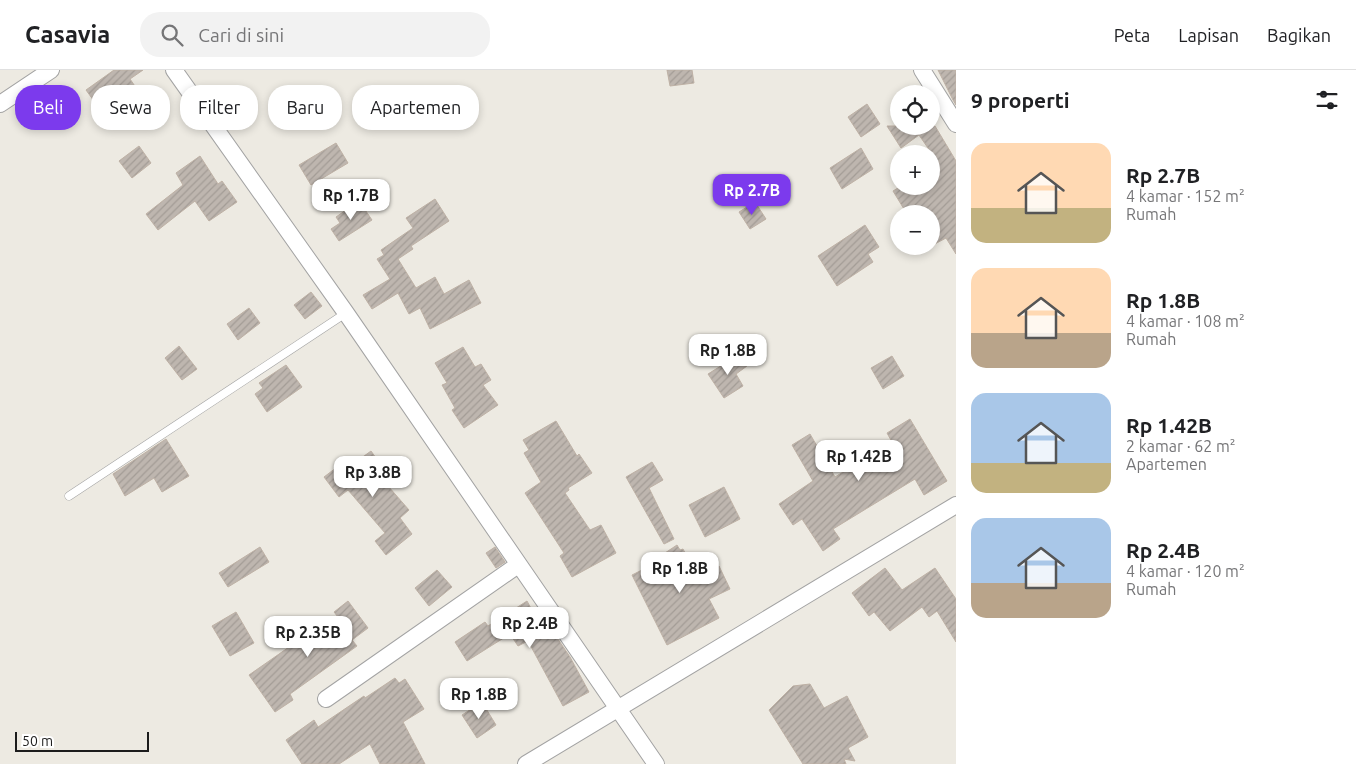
<!DOCTYPE html>
<html lang="id">
<head>
<meta charset="utf-8">
<style>
  :root { --surface:#fff; --page:#f2f2f2; --text:#202124; --muted:#757577; --line:#e0e0e0; --accent:#7c3aed }
  body { margin:0; font-family:Ubuntu,sans-serif; background:var(--page); color:var(--text); height:100vh; display:flex; flex-direction:column; font-size:19px; white-space:nowrap }
  * { box-sizing:border-box; margin:0 }
  p { font-size:16px; color:var(--muted) }
  .icon { flex:none; width:28px; height:28px; fill:none; stroke:currentColor; stroke-width:2; stroke-linecap:round; stroke-linejoin:round }
  .map { position:relative; flex:1; overflow:hidden }
  .drawer { display:flex; flex-direction:column; background:var(--surface); width:400px }
  .drawer>* { flex:none }
  .hud { position:absolute; left:15px; top:15px; width:475px; height:45px; display:flex; gap:10px }
  .controls { position:absolute; left:890px; top:15px; display:grid; gap:10px }
  .controls a { display:grid; place-items:center; width:50px; height:50px; border-radius:50%; background:var(--surface); box-shadow:0 2px 8px #0003; font-size:25px }
  .scale { position:absolute; left:15px; bottom:12px; width:134px; box-sizing:border-box; padding-left:5px; border:2px solid #1c1c1c; border-top:0; font-size:14px; line-height:18px; white-space:nowrap; color:#1c1c1c; -webkit-text-stroke:4px #fff; paint-order:stroke }
  .price { position:absolute; translate:-50% -42px; padding:0 11px; border-radius:10px; background:#fff; color:#222; font-size:16px; line-height:32px; filter:drop-shadow(0 1px 2px #0008) }
  .price::after { content:''; position:absolute; left:50%; top:30px; width:15px; height:11px; margin-left:-8px; background:inherit; clip-path:polygon(0 0,100% 0,50% 100%) }
  .price.active { background:var(--accent); color:#fff }
  ul { padding:0; list-style:none }
  li { display:flex; align-items:center; gap:15px; height:125px; padding:0 15px }
  li span { display:grid; place-items:center; flex:none; width:140px; height:100px; border-radius:15px; color:#555 }
  li>.icon { margin-inline-start:auto }
  span .icon { width:60px; height:60px; fill:#fffc; stroke-width:1 }
  li b { font-size:21px }
  h2 { display:flex; justify-content:space-between; align-items:center; height:60px; padding:0 15px; font-size:21px }
  .tag { padding:0 18px; border-radius:20px; background:var(--surface); box-shadow:0 2px 8px #0003; font-size:18px; line-height:45px }
  .tag.active { background:var(--accent); color:#fff }
  header { display:flex; align-items:center; gap:30px; box-sizing:border-box; height:70px; padding:0 25px; background:var(--surface); border-bottom:1px solid var(--line) }
  header strong { font-size:24px }
  nav { display:flex; gap:28px; margin-inline-start:auto; font-size:18px }
  .search { width:350px; height:45px; background:var(--page); display:flex; align-items:center; gap:12px; box-sizing:border-box; padding:0 18px; border-radius:20px; color:var(--muted); font-size:19px }
  main { display:flex; flex:1; min-height:0 }
  .map>svg:first-child { display:block }
  .building { fill:url(#building-hatch); stroke:#beb1a5 }
  .lines { fill:none; stroke-linecap:round; stroke-linejoin:round }
  .service-casing { stroke:#a3a3a3; stroke-width:9 }
  .minor-casing { stroke:#a3a3a3; stroke-width:18 }
  .service { stroke:#fff; stroke-width:8 }
  .minor { stroke:#fff; stroke-width:16 }
</style>
</head>
<body>
<header>
<strong>Casavia</strong>
<div class="search"><svg class="icon" aria-label="search" viewBox="0 0 24 24"><circle cx="10" cy="10" r="6"/><path d="M15 15l6 6"/></svg>Cari di sini</div>
<nav><a>Peta</a><a>Lapisan</a><a>Bagikan</a></nav>
</header>
<main>
<div class="map">
<svg width="956" height="694" viewBox="0 0 956 694">
  <defs>
    <pattern id="building-hatch" width="6" height="6" patternUnits="userSpaceOnUse" patternTransform="scale(1.25)"><rect width="6" height="6" fill="#beb6af"/><path d="M-1 1l2-2M0 6l6-6M5 7l2-2" fill="none" stroke="#a39c96"/></pattern>
  </defs>
  <rect width="100%" height="100%" fill="#edeae2"/>
  <path class="building" d="M114,0h29l-13,9 11,16 -34,24 -21,-29z
    M667,0h25l2,13 -24,3z
    M938,0h18v35l-3,-5z
    M867,34l13,20 -19,13 -13,-20z
    M887,56h48l21,35v93l-10,-16 -15,8v-32h-24l-14,-23 8,-5h30v-18l8,-4 -20,-29 -18,13z
    M336,73l12,20 -37,22 -12,-20z
    M139,76l12,17 -19,15 -13,-17z
    M861,78l12,21 -31,20 -12,-21z
    M200,86l18,28 4,-3 15,21 -28,19 -14,-20 -37,29 -12,-16 37,-29 -7,-12z
    M435,129l14,22 -38,25 2,3 -15,10 18,29 19,-11 9,17 25,-14 12,23 -51,26 -10,-21 -11,6 -11,-21 -26,16 -9,-14 27,-16 -13,-20 7,-4 -3,-5 32,-22 -7,-10z
    M359,131l13,19 -33,21 -8,-12 9,-6 -4,-6z
    M755,132l11,17 -16,10 -11,-17z
    M865,155l14,22 -11,7 5,8 -36,24 -19,-30z
    M311,222l11,14 -17,13 -11,-14z
    M249,238l11,15 -22,17 -11,-16z
    M179,276l18,23 -15,11 -17,-22z
    M463,277l12,20 6,-3 10,16 -8,5 15,20 -34,23 -12,-18 3,-2 -13,-23 5,-2 -12,-20z
    M740,284l7,12 -11,8 7,12 -19,12 -16,-24z
    M892,286l12,20 -21,13 -12,-21z
    M286,295l16,22 -35,25 -12,-18 8,-6 -4,-5z
    M910,349l37,62 -23,14 -9,-16 -82,50 7,10 -17,12 -21,-32 -9,6 -14,-21 34,-23 -21,-36 18,-11 25,43 57,-35 -5,-9z
    M556,351l21,35 2,-2 13,19 -24,15 1,2 -4,3 25,37 11,-5 15,28 -44,24 -12,-21 4,-3 -39,-60 16,-11 -17,-29 5,-3 -6,-10z
    M166,369l23,37 -27,16 -8,-14 -29,18 -12,-22z
    M371,381l10,14 -7,5 35,40 -9,8 12,16 -26,21 -11,-14 10,-8 -37,-43 -9,7 -15,-20 25,-19 4,6z
    M652,392l11,18 -14,8 25,51 -10,5 -38,-67z
    M724,417l16,32 -35,18 -16,-32z
    M677,475l3,5 3,-1 15,28 21,-11 11,23 -21,10 10,19 -52,27 -35,-70 26,-13 -2,-3z
    M260,477l9,15 -41,25 -9,-14z
    M495,477l10,15 -9,6 -10,-15z
    M885,498l17,22 33,-22 21,31v43l-19,-31 -8,6 -7,-10 -32,24 -16,-19 -5,4 -17,-23z
    M437,500l15,17 -23,19 -14,-18z
    M348,531l20,27 -16,12 5,6 -67,48 3,6 -18,12 -26,-37 53,-37 4,5 32,-26 -4,-5z
    M527,531l12,22 6,-3 25,37 19,35 -26,14 -35,-65 -10,5 -8,-12 -43,27 -12,-19 30,-20 3,4z
    M236,542l18,31 -24,13 -18,-30z
    M395,608l4,5 6,-4 19,30 -21,13 22,42h-45l-10,-20 -31,20h-37l-16,-24 28,-20 4,7 46,-31 1,2z
    M810,614l14,24 23,-12 21,41 -20,11 7,13 -11,-2 2,5h-43l-34,-54 24,-24z
    M482,632l14,23 -19,13 -15,-23z"/>
  <g class="lines">
    <defs>
      <path id="service" d="M69,426l277,-183"/>
      <path id="minor" d="M174,0l172,243 310,451
        M922,0l34,54
        M0,34l51,-34
        M326,629l192,-134
        M526,694l430,-259"/>
    </defs>
    <use href="#service" class="service-casing"/>
    <use href="#minor" class="minor-casing"/>
    <use href="#service" class="service"/>
    <use href="#minor" class="minor"/>
  </g>
</svg>
<div class="controls">
<a><svg class="icon" aria-label="locate" viewBox="0 0 24 24"><circle cx="12" cy="12" r="6"/><path d="M12 2v4M12 18v4M2 12h4M18 12h4"/></svg></a>
<a>+</a>
<a>−</a>
</div>
<div class="scale">50 m</div>
<b class="price active" style="left:752px;top:146px">Rp 2.7B</b>
<b class="price" style="left:351px;top:151px">Rp 1.7B</b>
<b class="price" style="left:728px;top:306px">Rp 1.8B</b>
<b class="price" style="left:859px;top:412px">Rp 1.42B</b>
<b class="price" style="left:373px;top:428px">Rp 3.8B</b>
<b class="price" style="left:680px;top:524px">Rp 1.8B</b>
<b class="price" style="left:530px;top:579px">Rp 2.4B</b>
<b class="price" style="left:308px;top:588px">Rp 2.35B</b>
<b class="price" style="left:479px;top:650px">Rp 1.8B</b>
<div class="hud">
<a class="tag active">Beli</a>
<a class="tag">Sewa</a>
<a class="tag">Filter</a>
<a class="tag">Baru</a>
<a class="tag">Apartemen</a>
</div>
</div>
<section class="drawer">
<h2>9 properti<svg class="icon" aria-label="filters" viewBox="0 0 24 24"><path d="M4 7h16M4 17h16"/><circle cx="9" cy="7" r="2"/><circle cx="15" cy="17" r="2"/></svg></h2>
<ul>
<li><span style="background:linear-gradient(#ffd9b3 65%,#c2b280 0)"><svg class="icon" aria-label="home" viewBox="0 0 24 24"><path d="M3 11l9-7 9 7M6 9v11h12V9"/></svg></span><div><b>Rp 2.7B</b><p>4 kamar · 152 m²</p><p>Rumah</p></div></li>
<li><span style="background:linear-gradient(#ffd9b3 65%,#b9a48a 0)"><svg class="icon" aria-label="home" viewBox="0 0 24 24"><path d="M3 11l9-7 9 7M6 9v11h12V9"/></svg></span><div><b>Rp 1.8B</b><p>4 kamar · 108 m²</p><p>Rumah</p></div></li>
<li><span style="background:linear-gradient(#a9c7e8 70%,#c2b280 0)"><svg class="icon" aria-label="home" viewBox="0 0 24 24"><path d="M3 11l9-7 9 7M6 9v11h12V9"/></svg></span><div><b>Rp 1.42B</b><p>2 kamar · 62 m²</p><p>Apartemen</p></div></li>
<li><span style="background:linear-gradient(#a9c7e8 65%,#b9a48a 0)"><svg class="icon" aria-label="home" viewBox="0 0 24 24"><path d="M3 11l9-7 9 7M6 9v11h12V9"/></svg></span><div><b>Rp 2.4B</b><p>4 kamar · 120 m²</p><p>Rumah</p></div></li>
</ul>
</section>
</main>
</body>
</html>
